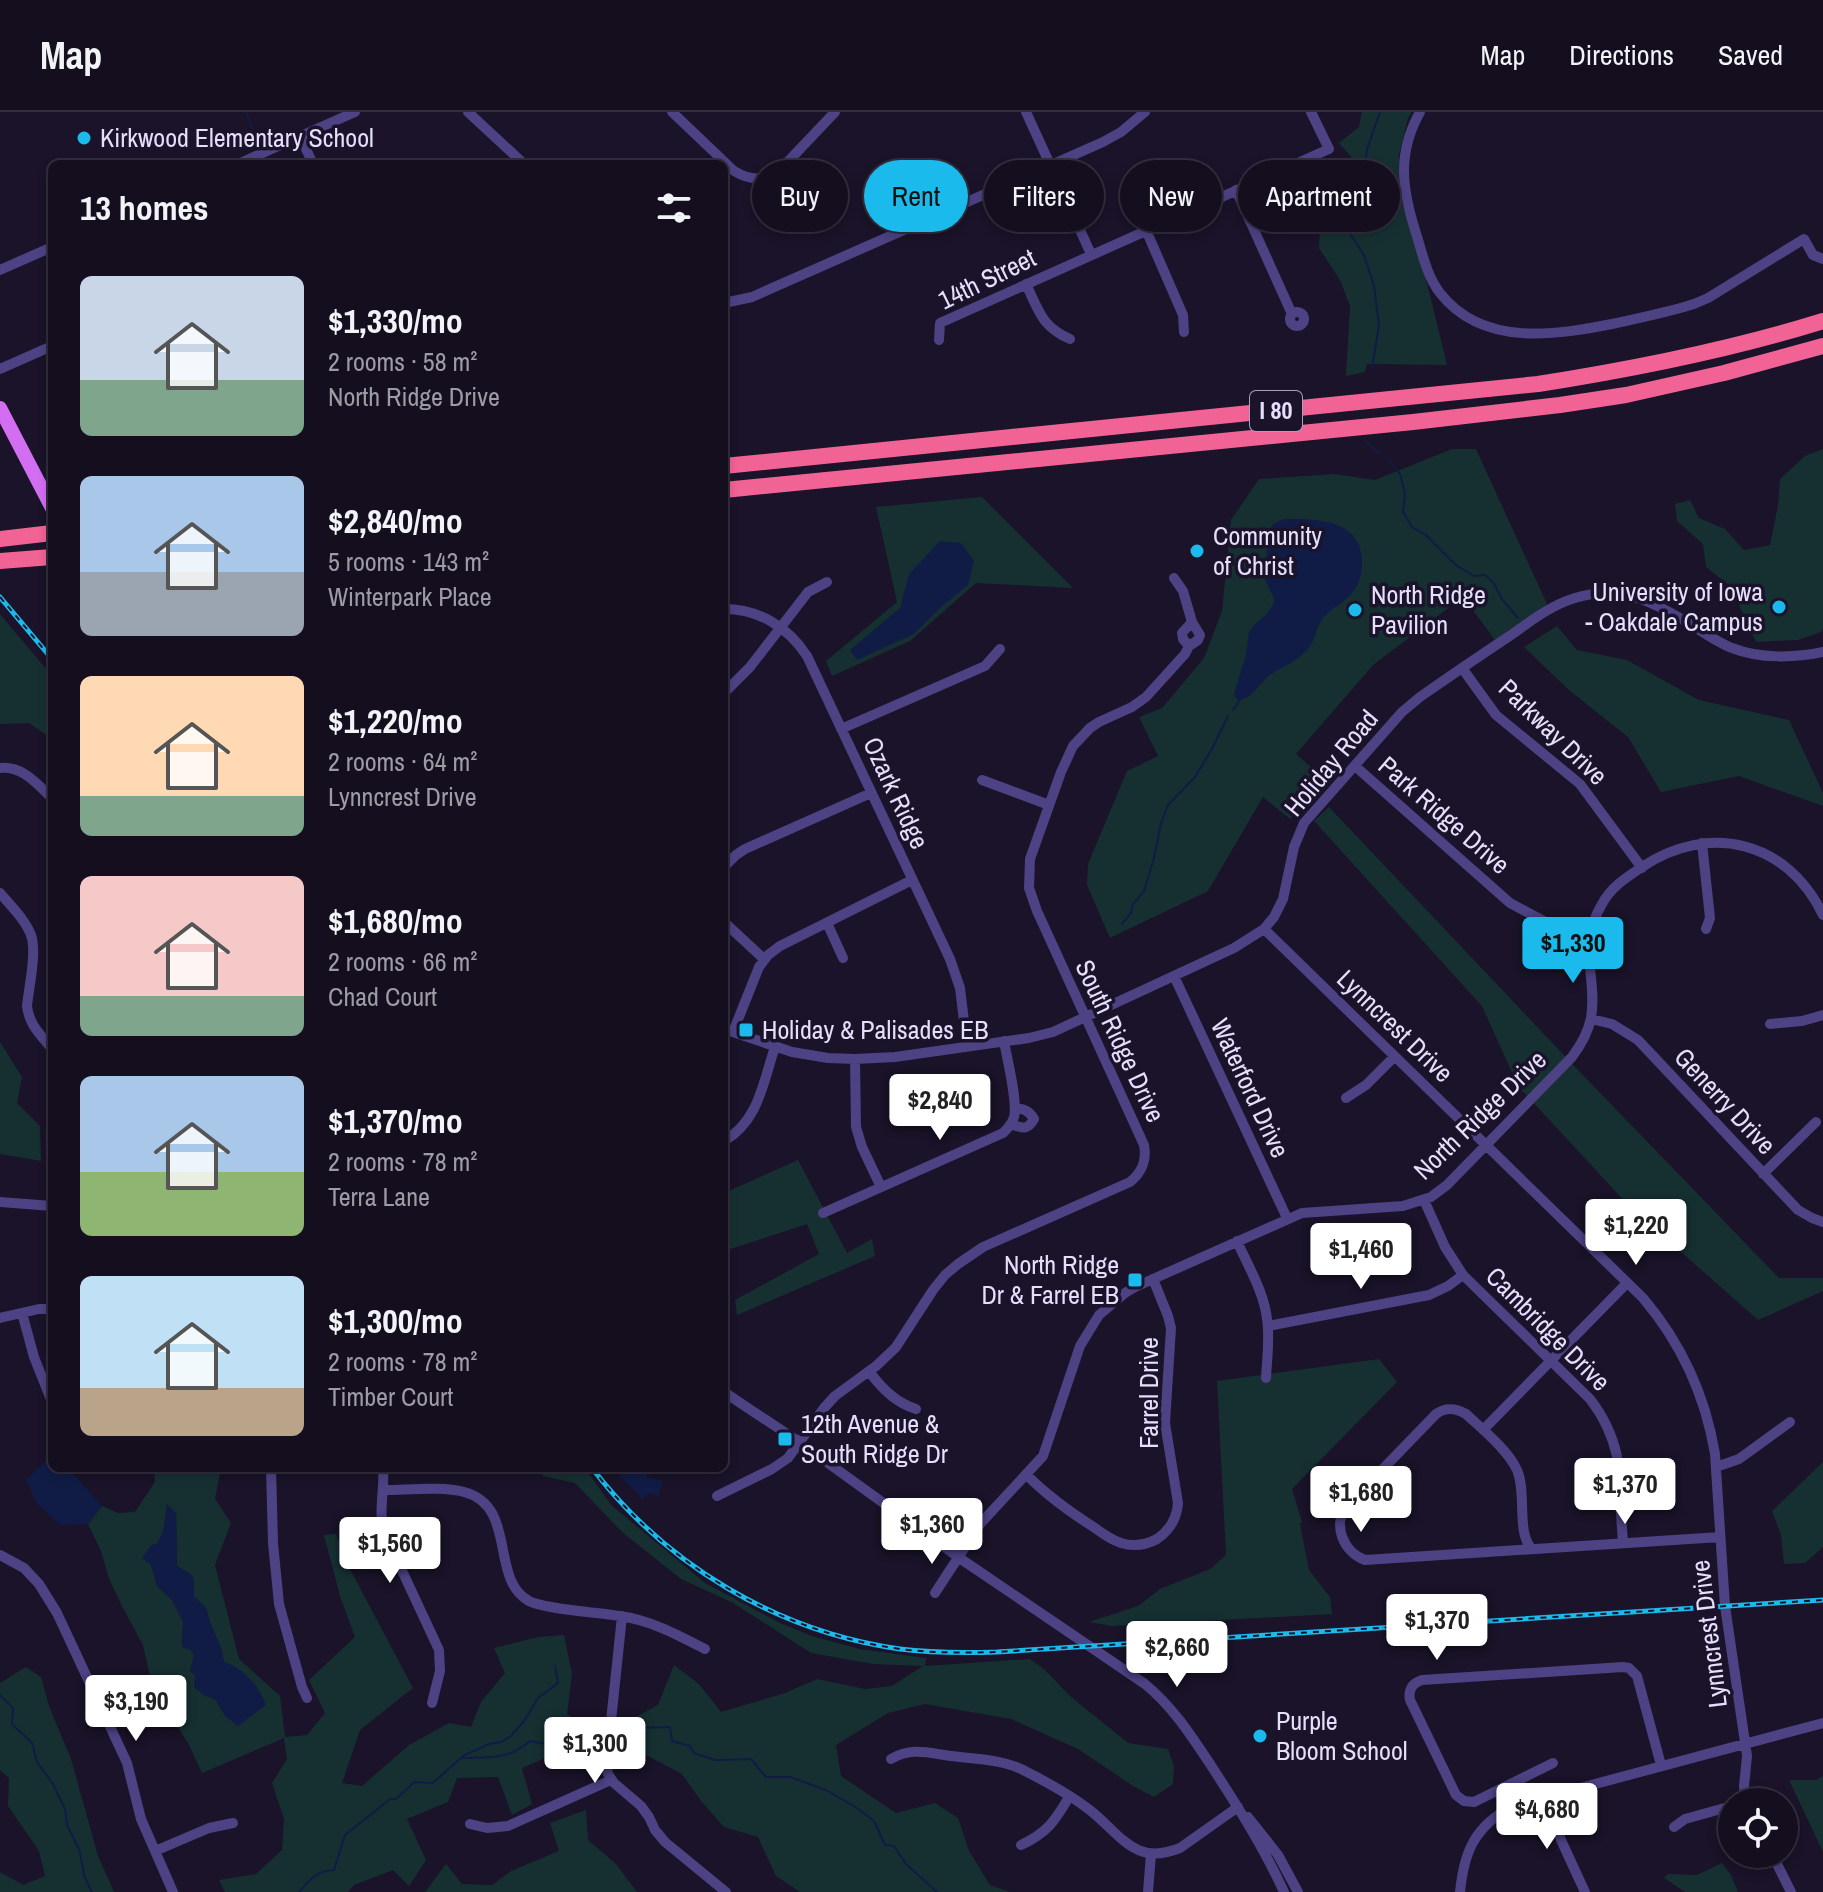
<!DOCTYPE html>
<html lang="en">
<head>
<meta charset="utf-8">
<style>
  :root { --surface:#140e1f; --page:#211c2c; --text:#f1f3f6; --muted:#9d9ca4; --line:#332e3d; --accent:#1abbec }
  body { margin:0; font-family:"Archivo Narrow",sans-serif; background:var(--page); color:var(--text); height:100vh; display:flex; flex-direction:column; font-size:30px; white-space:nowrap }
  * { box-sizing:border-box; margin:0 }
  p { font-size:26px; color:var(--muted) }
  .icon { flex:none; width:44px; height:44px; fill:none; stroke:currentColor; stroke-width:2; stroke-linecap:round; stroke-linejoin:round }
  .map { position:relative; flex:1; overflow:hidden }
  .panel { position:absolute; left:48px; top:48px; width:680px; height:1312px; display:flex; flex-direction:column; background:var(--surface); border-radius:12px; box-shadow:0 4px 12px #0003,0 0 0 2px var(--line) }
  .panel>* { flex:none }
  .hud { position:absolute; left:752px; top:48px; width:760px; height:72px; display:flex; gap:16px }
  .controls { position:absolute; left:1718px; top:1676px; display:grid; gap:16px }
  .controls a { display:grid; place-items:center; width:80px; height:80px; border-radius:50%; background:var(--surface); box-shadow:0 4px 12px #0003,0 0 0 2px var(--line); font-size:40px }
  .price { position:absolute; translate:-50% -68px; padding:0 18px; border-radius:8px; background:#fff; color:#222; font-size:26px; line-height:52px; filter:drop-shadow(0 2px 4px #0008) }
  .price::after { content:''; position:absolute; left:50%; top:48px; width:24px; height:18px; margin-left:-12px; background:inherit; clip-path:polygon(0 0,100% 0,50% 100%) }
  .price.on { background:var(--accent); color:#111 }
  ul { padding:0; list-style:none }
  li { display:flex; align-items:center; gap:24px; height:200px; padding:0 32px }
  li span { display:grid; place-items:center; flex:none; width:224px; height:160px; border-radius:12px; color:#555 }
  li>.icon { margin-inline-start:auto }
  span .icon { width:96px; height:96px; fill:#fffc; stroke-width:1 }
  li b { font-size:34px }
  h2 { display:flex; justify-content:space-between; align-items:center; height:96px; padding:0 32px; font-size:34px }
  .pill { padding:0 28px; border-radius:36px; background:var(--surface); box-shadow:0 4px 12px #0003,0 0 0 2px var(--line); font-size:28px; line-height:72px }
  .pill.on { background:var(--accent); color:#111 }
  header { display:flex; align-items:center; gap:48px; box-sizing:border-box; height:112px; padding:0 40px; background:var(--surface); border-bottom:2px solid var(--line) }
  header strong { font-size:38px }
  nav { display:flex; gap:44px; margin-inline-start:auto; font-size:28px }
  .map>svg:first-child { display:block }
  .green { fill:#163032; fill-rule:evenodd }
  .water { fill:#101c45 }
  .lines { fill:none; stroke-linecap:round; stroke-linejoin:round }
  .stream { stroke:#101c45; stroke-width:2 }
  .minor { stroke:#4d4284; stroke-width:10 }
  .major { stroke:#d36ef3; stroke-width:14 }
  .highway { stroke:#f26395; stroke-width:16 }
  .rail-casing { stroke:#1abbec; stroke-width:5 }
  .rail { stroke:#1a1329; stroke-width:2; stroke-dasharray:6; stroke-linecap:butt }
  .poi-dot { fill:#1abbec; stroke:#1a1329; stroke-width:3 }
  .labels { text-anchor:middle; stroke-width:7; stroke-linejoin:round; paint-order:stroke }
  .shield { fill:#1a1329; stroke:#a8a1bd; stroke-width:2 }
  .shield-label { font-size:24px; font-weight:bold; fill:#e5defc }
  .poi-label { font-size:26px; fill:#e5defc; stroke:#1a1329; text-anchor:start }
  .street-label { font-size:26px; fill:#e5defc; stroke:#1a1329 }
</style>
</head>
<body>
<header>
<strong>Map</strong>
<nav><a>Map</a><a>Directions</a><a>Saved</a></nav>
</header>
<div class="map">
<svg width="1823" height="1780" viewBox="0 0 1823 1780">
  <rect width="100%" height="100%" fill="#1a1329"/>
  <path class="green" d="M1362,0h50l-4,6 -9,37 1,41 28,91 19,78 -80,-1 -2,8 -19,4 4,-70 -10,-26 -21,-32 2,-39 15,-9 15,-43 -12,-14 20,-16z
    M1452,337h24l71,155 -52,36 -32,-43 -90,68 -77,89 29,25 -35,40 -27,-22 -55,94 -98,47 -23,-53 1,-21 39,-93 31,-15 -19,-39 23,-9 42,-50 18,-47 9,-91 28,-41 75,-5 41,6z
    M1823,337v180l-2,3 -23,8 -42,2 -26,-56 -24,-19 -3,-23 -26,-23 -2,-17 15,-4 9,18 26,11 19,21 26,-5 8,-40 2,-26 25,-23z
    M982,385l91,91 -97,-5 -66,58 -78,35 -6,-15 71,-59 -21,-95z
    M0,502l52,62v63l-23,-16 -29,1z
    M1557,514l20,24 50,10 72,40 90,20 34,73v13l-84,-30 -78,16 -33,-55 -58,-46 -46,-44z
    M1329,695l249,263 201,208h44v13l-65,29 -129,-114 -111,-120 -36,-80 -168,-185z
    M0,930l22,35 -5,26 23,23 1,35 -41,-7z
    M798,1048l49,93 25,-14 3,17 -138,59 -2,-15 84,-46 -12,-30 -83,27v-58z
    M1379,1247l18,23 -105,107 10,33 -2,2 9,46 21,27 2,17 -220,12 -23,-4 49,-16 22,-17 50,-20 16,-14 -9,-174z
    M1823,1350v85l-18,16 -21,1 -3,-29 -9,-24z
    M154,1356h72l-6,5 -5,26 16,24 -16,42 24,94 41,37 5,41 22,-2 18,-22 -16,-33 46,-43 -15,-41 -16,-61 12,-1 15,37 62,117 -53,42 -18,53 20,3 47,-41 40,-22 22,4 10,-25 24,-29 -11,-25 44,-11 26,-2 8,39 -5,40 16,10 -1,18 -60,26 10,36 -20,11 -14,-38 -41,1 -9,24 -41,17 19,41 -17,26 -16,-16 -39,15 -6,7h-123l-6,-12 37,-6 26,-24 2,-31 -12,-36 15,-24 -3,-21 -82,35 -14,-30 -35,-53 -10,-45 -20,-37 -14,-29 -8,-28 -13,-27 14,-18 16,7 17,-1 20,-30zM167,1393l9,8 1,53 16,10 1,20 12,12 5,17 10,23 3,14 2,55 -11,-18 -11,-4 -9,-20 -5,-4 4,-15 -3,-6 -9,-3 1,-25 -11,-22 -15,-14 -6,-21v-19l6,-2 6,-12z
    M537,1356h48l26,37 94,78 75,40 32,13 48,13 66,9 -1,8 105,-7 14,10 26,27 58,47 40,6 6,17 -1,18 -19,13 -21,-11 -55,-37 -67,-30 -86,-15 -37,9 -52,32 5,31 55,37 39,-10 23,15 11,33 21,34 20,7h-210l-24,-16 -18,-39 -34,-10 -23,-26 -19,-27 -51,-27 5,-30 22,-12 16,-40 25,19 22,28 64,-19 32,-14 48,10 27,-3 31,-20 -50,-2 -62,-11 -78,-50 -52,-24 -59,-47 -47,-49 -32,-7z
    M26,1555l15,10 8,29 22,53 27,97 16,36h-114v-20l23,13 22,-9 -6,-25 -31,-45 1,-28 -9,-8v-87z
    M1823,1664v76l-34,-72h27z
    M586,1698l2,30 28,24 21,28h-212l21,-28 16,20 30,1 19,-14 48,-20 -9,-28z
    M1722,1751l9,12 7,17h-53l-21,-14 4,-4 29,1z"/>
  <path class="water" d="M1284,407c31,0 76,-1 78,41 0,10 -1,21 -7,29 -8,13 -23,18 -32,29 -7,8 -7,20 -13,28 -9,14 -27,20 -40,29 -11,8 -19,26 -33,25l-3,-6 12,-39 3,-23 5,-7 13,-11 7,-11v-5l-9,-18 3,-47 5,-9z
    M940,429l21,2 13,18 -6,24 -27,22 -27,27 -57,26 -7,-10 50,-42 9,-34z
    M52,1343v13h16l34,38 -14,18 -28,1 -23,-21 -11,-24z
    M613,1356h32l2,9 16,4 -5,15 -8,-3 -8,6z
    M167,1392l9,9 1,53 16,10 1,20 12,12 5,17 10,23 3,14c20,6 35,24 42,43l-28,21 -12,-9 -11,-18 -11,-4 -10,-8 1,-12 -5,-4 4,-15 -3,-6 -9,-3 1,-25 -11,-22 -15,-14 -6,-21 -9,-7 9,-13 6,-1 6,-12z"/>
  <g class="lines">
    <path class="stream" d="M246,0l13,34
      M1365,53l2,-16 13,-37
      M1361,76l-13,23 3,24 13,20 10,31 5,39 -7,43
      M1365,329l16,13
      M1390,349l10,13 5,19 -2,19 9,15 14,8 30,30 18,11 11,-1 8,7 9,17 16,19
      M1233,598l7,-10
      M1122,812l9,-11 2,-9 11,-13 10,-33 7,-35 7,-18 27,-28 18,-30 15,-31
      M0,1583l13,13 -1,16 20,19 5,19 16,22 12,25 2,16 12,24 6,29 7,14
      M637,1616l33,-1 2,14 18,5 4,7 21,7 36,-1 15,18h24l36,13 31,18 17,13 11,24 9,1 12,18 31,28
      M461,1646c27,-1 48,2 69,-17l20,4 17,-14 18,5
      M299,1780c10,-12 19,-22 35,-22l11,-35 45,-36h6l18,-17 19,1 30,-27 26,-12 12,-2 10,-6 13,-15 14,-23 20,-15 -3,-17"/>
    <path class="minor" d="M468,0l56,52
      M672,0l62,59c17,10 30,10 46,-1l55,-58
      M1026,0l65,142
      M1420,0c-23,41 -18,76 -5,118 7,21 11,45 25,63 43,55 117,42 177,30 26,-6 52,-11 77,-19l14,-6 96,-59 9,16 10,4
      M300,24l13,28
      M238,52l117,-52
      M1236,78l56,124
      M1146,118l37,85 1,17
      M0,158l52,-23
      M1026,172c13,27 15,42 44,55
      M724,191l28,-6 351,-155 18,-10 24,-20
      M1290 207a7 7 0 1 1 14 0a7 7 0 1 1-14 0Z
      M939,228l1,-17 389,-174 -18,-37
      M0,257l52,-23
      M1174,466l9,13 9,31
      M724,497c35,0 64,18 83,47l143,303 10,29 7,58
      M1192,510l8,13 -2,5 -9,6 -6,-7 -1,-6z
      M1462,556l34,47 84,69 62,84
      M724,581l26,-26 58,-75 19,-10
      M841,617l144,-63 15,-17
      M1355,654l155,137 39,21 41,12
      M0,656c23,-2 36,15 52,30
      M982,668l67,25
      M1702,731l8,75 -4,11
      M724,755l12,-12 9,-6 126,-56
      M0,781c10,12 25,26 31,42 6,17 -2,51 -4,71 2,19 14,29 25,43
      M724,810l40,37
      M827,811l16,35
      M1264,817l379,369c39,46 62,96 72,156l10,152 22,150 -3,30 1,16
      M1174,864l113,242
      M1591,907l21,5 26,16 160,170 14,8 11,4
      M1770,912l32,-3 21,-6
      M724,917l68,23 36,6 27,1 40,-2 134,-19 24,-6 181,-84 30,-19 10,-12 9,-18 11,-52 10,-24 98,-111 18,-15c30,-21 61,-42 91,-62 20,-14 40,-30 64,-37 47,-14 81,5 120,29 12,8 24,16 37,21 28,11 63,10 91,4
      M733,920l26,-65 9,-12 12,-9 132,-66
      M855,947l1,68 6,20 19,40
      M1346,986l20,-13 28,-28
      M1011,1012c12,4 16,7 23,-5 -5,-9 -11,-10 -19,-11
      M724,1029c35,-20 39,-59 51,-94
      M1763,1062l53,-52
      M1424,1088l21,47 18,28 127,124c14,18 22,35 27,57l6,87
      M0,1090l52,4
      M823,1101l180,-80c5,-5 9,-9 11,-16 4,-16 -7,-58 -10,-76
      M1237,1129c11,25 27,51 30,78 3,20 0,39 -1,59
      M22,1201l12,44 18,45
      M0,1206l39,-9h13
      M1268,1214l161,-31 19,-9 15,-11
      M869,1259c12,17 27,32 47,38
      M724,1280l75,50 159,115 187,127c29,24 47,53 67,83 26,40 52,81 72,125
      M1483,1318l144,-147
      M1716,1355l23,-8 51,-37
      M271,1356l2,75 6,61 23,83 5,11
      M383,1356c2,22 -5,42 1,64l55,118 1,21 -8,32
      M1027,1363c20,21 43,37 68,53 8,6 17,12 26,15 13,4 25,2 36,-4 13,-9 20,-21 21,-36l-13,-80 6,-95 -3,-12 -15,-37
      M384,1378c23,0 58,-4 80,2 54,14 25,87 65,109 18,9 69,11 91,15 30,4 58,19 85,33
      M717,1384l55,-27 16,-11 36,-50 11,-12 41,-30 20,-19 37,-57 12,-15 13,-11 25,-17 147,-65c12,-10 17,-21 14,-37l-107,-234 -8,-23 1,-29 31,-87 12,-26 17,-18 9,-6 33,-15 14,-10 39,-43 4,-8
      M1532,1437c-16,-15 -5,-57 -15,-79 -9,-20 -35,-41 -51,-56 -11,-6 -20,-7 -30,0l-89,92c-15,18 -4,46 18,54l355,-23
      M0,1443l24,13 15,16 18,29 70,150 14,56 32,73
      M935,1481l45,-69 63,-68 37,-110 19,-31 26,-22 10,-6 167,-74 101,-7 28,-9 16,-12 125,-128c9,-12 16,-24 19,-39 7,-42 -15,-70 11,-114 9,-17 25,-27 40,-37 67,-45 146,-26 181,48
      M622,1504l-11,105 -7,27 4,26 6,9 27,23 8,11 6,13 10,12 61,50
      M891,1647c21,-12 37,-6 60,-3 23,3 50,3 72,14 22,11 49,26 68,41 31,25 44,55 89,37l58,-41
      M1553,1651l-79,39 -10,-1 -8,-6 -46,-95c-2,-10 2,-17 12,-20l201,-13 6,1 8,8 24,89
      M1547,1684l14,44 24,52
      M1248,1705l30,38 20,37
      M470,1712l17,4 21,-2 103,-46
      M1674,1715l11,-8 47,-13
      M1021,1733c26,-12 34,-24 48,-48
      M155,1739l54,-23 24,-5
      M1772,1742l19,38
      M1148,1780l3,-38
      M1460,1780c4,-41 15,-66 53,-86l310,-83"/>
    <path class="major" d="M0,296l52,100"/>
    <path class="highway" d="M724,354l814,-82c96,-15 192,-34 285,-63
      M724,378l689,-68 147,-17 66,-10 98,-22 99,-27
      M0,427l52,-6
      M0,449l52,-4"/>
    <defs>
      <path id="rail" d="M0,485l52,62
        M592,1356c74,97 186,164 308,181 32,4 65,4 97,3l826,-52"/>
    </defs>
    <use href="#rail" class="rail-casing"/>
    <use href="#rail" class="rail"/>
  </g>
  <g class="poi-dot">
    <circle cx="84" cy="26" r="8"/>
    <circle cx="1197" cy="439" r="8"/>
    <circle cx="1779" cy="495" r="8"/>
    <circle cx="1355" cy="498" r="8"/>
    <rect x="738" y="910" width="16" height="16" rx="4"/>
    <rect x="1127" y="1160" width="16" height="16" rx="4"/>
    <rect x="777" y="1319" width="16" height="16" rx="4"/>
    <circle cx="1260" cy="1624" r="8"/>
  </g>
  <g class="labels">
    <rect class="shield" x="1250" y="279" width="52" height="40" rx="6"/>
    <g class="shield-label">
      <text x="1276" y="307">I 80</text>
    </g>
    <g class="poi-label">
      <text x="100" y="35">Kirkwood Elementary School</text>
      <text x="1213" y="433">Community<tspan x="1213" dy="30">of Christ</tspan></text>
      <text x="1763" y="489" text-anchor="end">University of Iowa<tspan x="1763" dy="30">- Oakdale Campus</tspan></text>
      <text x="1371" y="492">North Ridge<tspan x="1371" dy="30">Pavilion</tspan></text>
      <text x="762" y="927">Holiday &amp; Palisades EB</text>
      <text x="1119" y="1162" text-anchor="end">North Ridge<tspan x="1119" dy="30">Dr &amp; Farrel EB</tspan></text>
      <text x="801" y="1321">12th Avenue &amp;<tspan x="801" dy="30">South Ridge Dr</tspan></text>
      <text x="1276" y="1618">Purple<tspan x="1276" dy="30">Bloom School</tspan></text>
    </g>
    <g class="street-label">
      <text transform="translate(987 167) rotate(-26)" y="9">14th Street</text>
      <text transform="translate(1553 620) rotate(44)" y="9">Parkway Drive</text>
      <text transform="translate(1331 651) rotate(-50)" y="9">Holiday Road</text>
      <text transform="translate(896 681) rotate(65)" y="9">Ozark Ridge</text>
      <text transform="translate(1444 703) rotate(41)" y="9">Park Ridge Drive</text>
      <text transform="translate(1395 914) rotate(44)" y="9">Lynncrest Drive</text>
      <text transform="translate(1120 929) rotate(65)" y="9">South Ridge Drive</text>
      <text transform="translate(1250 976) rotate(65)" y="9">Waterford Drive</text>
      <text transform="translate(1725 989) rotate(47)" y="9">Generry Drive</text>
      <text transform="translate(1480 1003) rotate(-44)" y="9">North Ridge Drive</text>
      <text transform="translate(1548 1217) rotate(45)" y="9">Cambridge Drive</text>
      <text transform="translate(1149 1281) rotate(-90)" y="9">Farrel Drive</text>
      <text transform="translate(1709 1522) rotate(-97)" y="9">Lynncrest Drive</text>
    </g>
  </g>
</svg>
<div class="controls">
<a><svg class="icon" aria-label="locate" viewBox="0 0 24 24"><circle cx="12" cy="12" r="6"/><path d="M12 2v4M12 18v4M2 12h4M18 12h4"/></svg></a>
</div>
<b class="price on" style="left:1573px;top:873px">$1,330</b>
<b class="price" style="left:940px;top:1030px">$2,840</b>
<b class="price" style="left:1636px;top:1155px">$1,220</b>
<b class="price" style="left:1361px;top:1179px">$1,460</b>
<b class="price" style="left:1625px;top:1414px">$1,370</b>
<b class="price" style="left:1361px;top:1422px">$1,680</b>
<b class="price" style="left:932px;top:1454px">$1,360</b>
<b class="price" style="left:390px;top:1473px">$1,560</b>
<b class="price" style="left:1437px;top:1550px">$1,370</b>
<b class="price" style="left:1177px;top:1577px">$2,660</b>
<b class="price" style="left:136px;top:1631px">$3,190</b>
<b class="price" style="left:595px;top:1673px">$1,300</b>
<b class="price" style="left:1547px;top:1739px">$4,680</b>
<div class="hud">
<a class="pill">Buy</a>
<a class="pill on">Rent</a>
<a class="pill">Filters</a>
<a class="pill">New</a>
<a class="pill">Apartment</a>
</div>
<section class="panel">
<h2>13 homes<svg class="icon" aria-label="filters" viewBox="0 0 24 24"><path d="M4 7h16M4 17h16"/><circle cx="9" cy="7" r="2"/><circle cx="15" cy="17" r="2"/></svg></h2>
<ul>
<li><span style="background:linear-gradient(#c9d6e8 65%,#7fa58c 0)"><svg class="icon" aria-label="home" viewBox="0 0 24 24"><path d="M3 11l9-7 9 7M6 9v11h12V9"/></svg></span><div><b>$1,330/mo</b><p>2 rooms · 58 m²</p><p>North Ridge Drive</p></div></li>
<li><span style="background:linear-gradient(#a9c7e8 60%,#9aa5b1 0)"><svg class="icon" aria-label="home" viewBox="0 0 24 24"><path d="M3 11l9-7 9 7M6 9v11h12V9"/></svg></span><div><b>$2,840/mo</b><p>5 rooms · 143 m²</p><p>Winterpark Place</p></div></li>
<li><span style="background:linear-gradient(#ffd9b3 75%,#7fa58c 0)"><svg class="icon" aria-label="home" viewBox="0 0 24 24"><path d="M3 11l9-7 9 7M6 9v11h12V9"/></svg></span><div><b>$1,220/mo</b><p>2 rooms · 64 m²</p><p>Lynncrest Drive</p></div></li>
<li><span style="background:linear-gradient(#f6c9c9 75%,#7fa58c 0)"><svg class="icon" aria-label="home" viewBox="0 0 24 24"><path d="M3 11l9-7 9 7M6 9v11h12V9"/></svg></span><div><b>$1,680/mo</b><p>2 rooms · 66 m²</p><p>Chad Court</p></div></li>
<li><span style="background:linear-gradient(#a9c7e8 60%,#8fb573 0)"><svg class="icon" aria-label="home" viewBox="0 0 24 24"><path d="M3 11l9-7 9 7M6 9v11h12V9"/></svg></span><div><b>$1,370/mo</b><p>2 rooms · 78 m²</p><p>Terra Lane</p></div></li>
<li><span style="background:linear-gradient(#bfe0f5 70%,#b9a48a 0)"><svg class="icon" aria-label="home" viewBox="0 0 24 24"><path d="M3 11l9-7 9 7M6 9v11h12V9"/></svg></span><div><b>$1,300/mo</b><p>2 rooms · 78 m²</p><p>Timber Court</p></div></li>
</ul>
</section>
</div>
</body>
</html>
